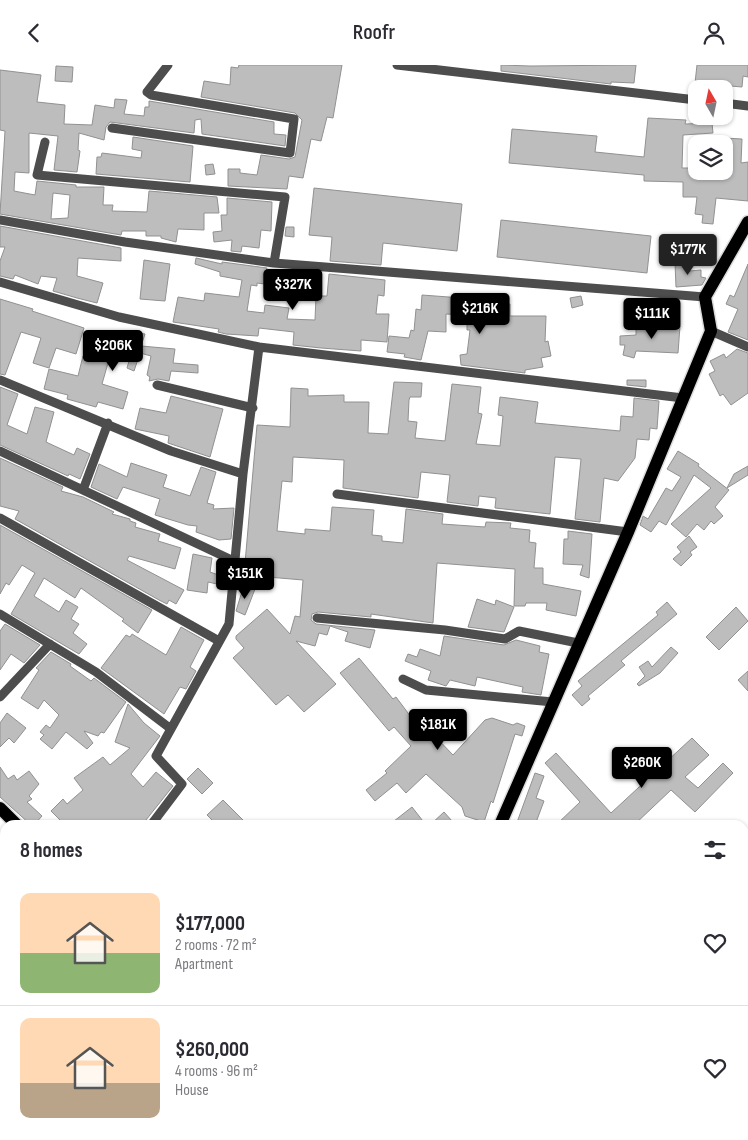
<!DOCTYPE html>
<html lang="en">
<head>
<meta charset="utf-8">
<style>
  :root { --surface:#fff; --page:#f2f2f3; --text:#2b2b33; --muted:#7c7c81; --line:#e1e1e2; --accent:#000 }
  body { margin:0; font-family:"Sofia Sans Condensed",sans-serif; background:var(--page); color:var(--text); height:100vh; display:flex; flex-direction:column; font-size:19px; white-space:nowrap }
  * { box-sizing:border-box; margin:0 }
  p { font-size:16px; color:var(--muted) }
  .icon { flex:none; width:28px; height:28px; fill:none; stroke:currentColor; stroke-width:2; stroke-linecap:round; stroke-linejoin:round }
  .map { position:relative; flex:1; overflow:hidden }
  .side { position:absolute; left:0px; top:755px; width:749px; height:320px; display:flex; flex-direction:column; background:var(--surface); border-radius:15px 15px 0 0; box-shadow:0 1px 4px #0004 }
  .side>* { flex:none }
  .needle { width:32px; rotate:351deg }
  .fabs { position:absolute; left:688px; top:15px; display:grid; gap:10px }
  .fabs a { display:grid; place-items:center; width:45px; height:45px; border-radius:10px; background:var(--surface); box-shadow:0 1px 4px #0004; font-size:25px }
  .price { position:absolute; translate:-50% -42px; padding:0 11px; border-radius:5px; background:var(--accent); color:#fff; font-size:16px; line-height:32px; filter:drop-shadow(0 1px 2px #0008) }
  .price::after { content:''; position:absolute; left:50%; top:30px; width:15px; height:11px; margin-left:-8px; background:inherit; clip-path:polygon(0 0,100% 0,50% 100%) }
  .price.on { background:#222; color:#fff }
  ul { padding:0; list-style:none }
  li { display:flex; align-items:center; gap:15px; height:125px; padding:0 20px }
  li+li { border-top:1px solid var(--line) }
  li span { display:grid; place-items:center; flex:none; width:140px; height:100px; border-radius:10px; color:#555 }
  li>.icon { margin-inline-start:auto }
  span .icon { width:60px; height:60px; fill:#fffc; stroke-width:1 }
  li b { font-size:21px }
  h2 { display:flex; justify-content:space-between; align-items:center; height:60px; padding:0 20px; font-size:21px }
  header { display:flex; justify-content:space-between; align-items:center; height:65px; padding:0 20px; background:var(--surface); font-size:22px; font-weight:600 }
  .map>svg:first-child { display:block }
  .building { fill:#bdbdbd; stroke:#919191; fill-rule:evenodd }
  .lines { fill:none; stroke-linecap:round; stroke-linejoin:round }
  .major-casing { stroke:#dbdbdb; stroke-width:15 }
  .minor { stroke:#4d4d4d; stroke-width:9 }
  .major { stroke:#000; stroke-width:12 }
</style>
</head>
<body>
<header><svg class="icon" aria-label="back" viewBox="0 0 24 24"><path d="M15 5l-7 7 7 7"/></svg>Roofr<svg class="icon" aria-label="person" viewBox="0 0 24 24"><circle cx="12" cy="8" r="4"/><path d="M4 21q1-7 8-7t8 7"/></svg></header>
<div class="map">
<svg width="748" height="1075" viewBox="0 0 748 1075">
  <rect width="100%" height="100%" fill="#fff"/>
  <path class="building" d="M239,0h103l-9,53 -6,-1 -6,24 -10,-2 -8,39 -14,-2 -2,13 -59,-3v-17h12v4l17,2 4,-20 28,4 6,-2 7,-37 -7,-7 -94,-16 3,-16 26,4 1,-18 7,1z
    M501,0l29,1 106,-1 -2,18 -23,-1v2l-110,-13z
    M697,0h51v12l-5,-1 -1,11 -47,-4z
    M56,1l17,1 -1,15 -17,-1z
    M0,5l41,5 -4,27 28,3 -1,19 28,1 3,-20 19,3 1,-9 12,1 -3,14 20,2 1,-9h4v-6l125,21v12l12,1 -1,11 -83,-12 -1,-15 -6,1 -1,13 -84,-11 -4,5 -2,13 -25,-7 -1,17 2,1 -3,21 -23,-2 4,-34 -29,-3v40l-14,-1 -1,19 21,4 2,-14 39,4v2h28l-1,18h10l-1,6 35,1 2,-21 68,6 2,16h-15v17l-26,-1 -2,13 -15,-4v-2h-15v-5h-24l-1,4 -121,-21 5,-83 -5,-1zM53,128l17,2 -2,23 -17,1z
    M648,53l38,2 -1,4 27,-1 1,10 -30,2 -1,33h14v3h28v-33l18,1 -1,24 7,-1v39l-32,-3 -3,26 -11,-1 1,-8 -8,-1 2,-17h-14v-15l-39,-1v-6l-135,-12 3,-34 85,7 -2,16 49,5z
    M133,72l60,9 -3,36 -94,-8 1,-17h4l1,-4 39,5 1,-7 -10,-2z
    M213,99l2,10 -9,1 -1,-10z
    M314,123l148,16 -5,47 -74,-8 -2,22 -51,-4 2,-24 -23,-2z
    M227,133l45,4 -1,29 -10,-1 -2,18 -17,-2 -1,6 -10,-1 1,-11 -18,2 -1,-10 9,-1 -1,-16h6z
    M501,155l150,16 -4,37 -150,-16z
    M0,161l121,22v13l-43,-3 -1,18 26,7 -6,20 -20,-5 -24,-7 4,-13 -16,-2 -3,8 -23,-9 -2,4 -13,-3v-15l5,-14h-5z
    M286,162h8v10l-9,-1z
    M196,193l26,6v-2l45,6 -2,16 -8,-1v3l-6,-1 -4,26 17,2 1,-8 24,3 -2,11 28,1 1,-24h11l2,-22 56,6 -1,16 -6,-1 -2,19h13l-2,28 -26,-2v11l-40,-3 -28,-3 1,-13 -35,-4 -1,8 -32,-2 -8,-2 1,-3 -46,-7 5,-25 26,4 1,-8 34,4 3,-17 -22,-4v-4l-25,-8z
    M144,195l26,4 -5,37 -25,-2z
    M690,197v9l11,-1v7l5,1 -4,7 -26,2 -1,-24z
    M748,199v76l-20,-8 10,-23 -12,-5 4,-9 4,2z
    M305,207h7l-1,28 -27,-2 2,-19 8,1v4l10,1z
    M422,230l40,3v6h48v12h36l-1,26 3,-1 3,15 -10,2 2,9 -18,3v3l-64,-8 -1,-10 7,-1 3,-24h-3v-15l-21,-1v18l-18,-1 -7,29 -17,-3 1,-3 -18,-2 2,-16 20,2 2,-8 3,1 2,-22 5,1z
    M581,231l2,9 -11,3 -2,-10z
    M0,234l33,10 -1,2 52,17 -8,26 -20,-6 -7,20 -16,-5 8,-25 -20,-6 -16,43 -5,-1z
    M636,260l44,1 -2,27 -42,-2 -2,7 -11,-3 2,-10h-5v-9l16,-1z
    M139,268l6,1 -4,12 34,3 -2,14 25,2v8l-27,-2 -2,10 -11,-2 -9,2 1,-4 -3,-2 4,-19 -11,-3 -6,18 -7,-3 4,-14 -21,2 -8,28 26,8 -5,17 -25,-7 -2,5 -29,-8 1,-4 -24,-6 5,-20 29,7 5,-20 16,4 10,-24 11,-2 7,3 1,7 6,1z
    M737,284l11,4v40l-17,12 -8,-11 -3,2 -11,-22 6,-3 -5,-10 14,-7 2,4z
    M627,315h19v7l-19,-2z
    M394,317l28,1 -1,14h-11l-1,3 -1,21 9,1 -2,16 30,3 7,-57 29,3 -3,26 4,1 -6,30 24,2 3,-30 -5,-1 2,-18 38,5 -3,21 85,8 1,-15 12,1 1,-19 25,3 -2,28 -7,-1 -1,12 -12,-1 -2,19 -17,23 -14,-3 -4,44 -25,-3 6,-60 -26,-2 -5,57 -55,-6 1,-10 -17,-2 -1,10 -31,-4 3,-27 -29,-3 -3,26 -75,-10 1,-28 -51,-3 -1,25 -10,-1 -5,50 28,3v-5l25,2 2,-24 42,3 -2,25 10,1v5l21,2 3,-34 37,5 -1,10 43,3 1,-5 25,1 -1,5 20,2 -1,12 7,1 -2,25h9v16l38,7 -5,25 -30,-6 1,-7h-21l-1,3h-11l1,-37 -78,-6 -4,60 -62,-9v3l-53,-5 -6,2 -1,6 5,4 59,6 -5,18 -25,-7 3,-9 -18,-6 -3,9 -8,-2 -4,13 -19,-5 40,43 -32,28 -16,-17 -12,10 -43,-47 11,-10 -8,-9v-3l31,-27 23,25 5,-18 5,1 3,-37 -59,-5 13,-150 33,2 1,-39 17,1v7l36,-1v7h25l-1,31 20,1z
    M0,322l18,7 -11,31 20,9 8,-27 19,5 -8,30 28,13 3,-7 13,6 -10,25 -11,-5 -1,2 -68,-31z
    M171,331l52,13 -13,48 -42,-14 1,-7 -34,-7 5,-21 26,5z
    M678,386l21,13 -1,2 31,24 -14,17 8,9 -9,8 -3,-3 -7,9 -7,-6 -11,13 -15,-13 40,-36 -17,-13 -28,50 -7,-4 -8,11 -11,-7 3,-9 5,3 18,-31 6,3 9,-14 -14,-8z
    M0,393l63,29 -2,4 22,6 31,15 -2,2 18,5v2l6,2 -1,4 25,7 -2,7 23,7 -6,21 -46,-13 -2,4 57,30 -8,14 -7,-4 -2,4 -8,-4 -144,-81 4,-8 -19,-5z
    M131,398l36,12 -4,12 27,9 11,-29 15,5 -9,31 7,2 -1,4 21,-1 -3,31 -12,1 -23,-8 1,-6 -9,-1 -33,-10 5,-16 -37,-12 -6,12 -26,-12 8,-23 28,13z
    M748,401v9l-21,13 7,-14z
    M0,460l152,85 -14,23 -16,-12 2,-2 -43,-31 -6,10 -31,-20 -10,18 25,16 7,-12 12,7 -7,12 8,5 -6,9 14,11 -8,10 -68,-40 24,-41 -13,-8 -13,20 -3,-2 -6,11z
    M568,466l24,3 -3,44 -9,-3 3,-10 -20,-1 1,-25h4z
    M689,471l8,11 -7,5 2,3 -11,11 -8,-7 8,-7 -4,-5z
    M193,489l19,4 -2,14 17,6 -1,8 -18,-4 -1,11 -20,-3z
    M244,520l11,4 -10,26 -9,-4z
    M477,534l18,6 1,-5 18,7 -10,25 -36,-5z
    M667,537l10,12 -56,47 4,4 -37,31 2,3 -8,7 -10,-11 10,-9 -4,-5 80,-66 -2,-3z
    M736,542l12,14 -29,29 -13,-13z
    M5,559l35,21 -16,18 -13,-9 -11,16v-39z
    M181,562l23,13 -14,27 6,4 -10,18 -6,-2 -16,27 -63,-46 25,-33 4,2 2,-3 34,21z
    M444,571l60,9 12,-5 24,6 -1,6 10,2 -8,41 -19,-3 1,-5 -46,-10 -2,9 -25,-6 -4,6 -18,-6 3,-9 -26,-10 3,-7 9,3 3,-8 20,7z
    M671,582l7,6 -18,20 -21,13 -2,-2 8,-8 -6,-9 9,-6 4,6z
    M51,587l20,12 -1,2 21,15 3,-3 32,24 -22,31 -3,-1 -3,4 -14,-5 9,12 -6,6 -21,-17 -14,17 -12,-10 4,-4 -4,-3 6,-7 4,3 9,-13 -15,-15 -6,9 -17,-11 18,-28 -3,-2z
    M359,593l34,41 3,-2 15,20 1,-2 16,18 2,-2 23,24 32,-35 7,-2 21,7 4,-2 8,3 -3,10 -7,-2 -22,69 -2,-2 -7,21 -19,-6 -3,-9 -36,-33 -20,19 -9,-10 -22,18 -9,-11 21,-17 -2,-2 26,-25 -17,-19 -5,4 -49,-58z
    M748,606v20l-10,-11z
    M128,639l16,19 16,13 -29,38 12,13 13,-15 17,14 -31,39h-77l-14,-14 12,-12 4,5 16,-14 -9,-12 29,-21 7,8 20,-17 -15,-6z
    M7,648l19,15 -12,15 -5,-5 -9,9v-24z
    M692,673l17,17 -24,22 13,11 25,-25 10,10 -38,39 -24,-22 -37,35h-20l-5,-5 -5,5h-48l24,-23 -35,-39 11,-10 55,60z
    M0,702l8,12 6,-4 3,5 12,-9 10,13 -10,12 3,3 -5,3 15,14 -8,9h-3l-31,-28z
    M198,703l15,15 -11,11 -15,-15z
    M535,708l9,3 -8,22 8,3 -9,24h-19z
    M223,735l25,25h-31l-10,-10z
    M412,742l14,18h-37z
    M444,747l8,9 -4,4h-18z"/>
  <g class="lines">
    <defs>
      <path id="major" d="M0,743l17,17
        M500,760l128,-293 83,-201 -6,-34 43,-75
        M366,1070l2,5"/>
    </defs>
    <use href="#major" class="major-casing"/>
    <path class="minor" d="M397,0l299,35
      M724,38l24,3
      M112,63l178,25 4,-34 -143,-24 -4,-3 21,-27
      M45,77l-8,33 248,22 -11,66
      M0,155l125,22 149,21 431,34
      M0,217l119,35 140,30
      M711,266l37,16
      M0,315l171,71 72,23
      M157,320l96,23
      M0,386l236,111
      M83,425l25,-67
      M337,429l291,38
      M0,453l219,123
      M0,549l96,58 75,57
      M317,553l128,12 60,9 14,-8 59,12
      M403,614l23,11 127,12
      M0,632l50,-53
      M151,760l31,-41 -26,-28 73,-132 14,-150 16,-127 424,51
      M744,839l4,-4
      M60,1070l5,5
      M158,1070l4,5"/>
    <use href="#major" class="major"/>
  </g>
</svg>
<div class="fabs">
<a><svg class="needle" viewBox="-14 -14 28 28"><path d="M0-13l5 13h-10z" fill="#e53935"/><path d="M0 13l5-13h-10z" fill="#7c7c81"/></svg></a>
<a><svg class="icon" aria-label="layers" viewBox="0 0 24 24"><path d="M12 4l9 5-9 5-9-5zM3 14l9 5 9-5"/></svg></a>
</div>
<b class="price on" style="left:688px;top:211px">$177K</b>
<b class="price" style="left:293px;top:246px">$327K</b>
<b class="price" style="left:480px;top:270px">$216K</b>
<b class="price" style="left:652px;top:275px">$111K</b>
<b class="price" style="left:113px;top:307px">$206K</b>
<b class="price" style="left:245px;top:535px">$151K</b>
<b class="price" style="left:438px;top:686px">$181K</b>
<b class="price" style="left:642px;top:724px">$260K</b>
<section class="side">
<h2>8 homes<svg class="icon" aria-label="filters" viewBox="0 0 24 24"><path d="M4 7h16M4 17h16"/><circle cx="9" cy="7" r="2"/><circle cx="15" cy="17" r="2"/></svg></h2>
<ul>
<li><span style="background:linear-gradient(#ffd9b3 60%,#8fb573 0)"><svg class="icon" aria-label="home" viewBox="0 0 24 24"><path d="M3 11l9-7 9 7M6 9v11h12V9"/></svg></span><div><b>$177,000</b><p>2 rooms · 72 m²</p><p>Apartment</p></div><svg class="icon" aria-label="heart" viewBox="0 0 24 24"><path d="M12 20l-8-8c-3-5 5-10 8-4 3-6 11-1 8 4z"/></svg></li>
<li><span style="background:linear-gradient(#ffd9b3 65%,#b9a48a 0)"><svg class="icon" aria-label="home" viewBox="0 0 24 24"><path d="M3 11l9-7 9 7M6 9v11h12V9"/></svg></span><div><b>$260,000</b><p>4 rooms · 96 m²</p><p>House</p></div><svg class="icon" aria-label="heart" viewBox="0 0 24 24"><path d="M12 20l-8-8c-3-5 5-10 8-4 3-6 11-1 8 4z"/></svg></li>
</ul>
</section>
</div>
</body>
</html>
